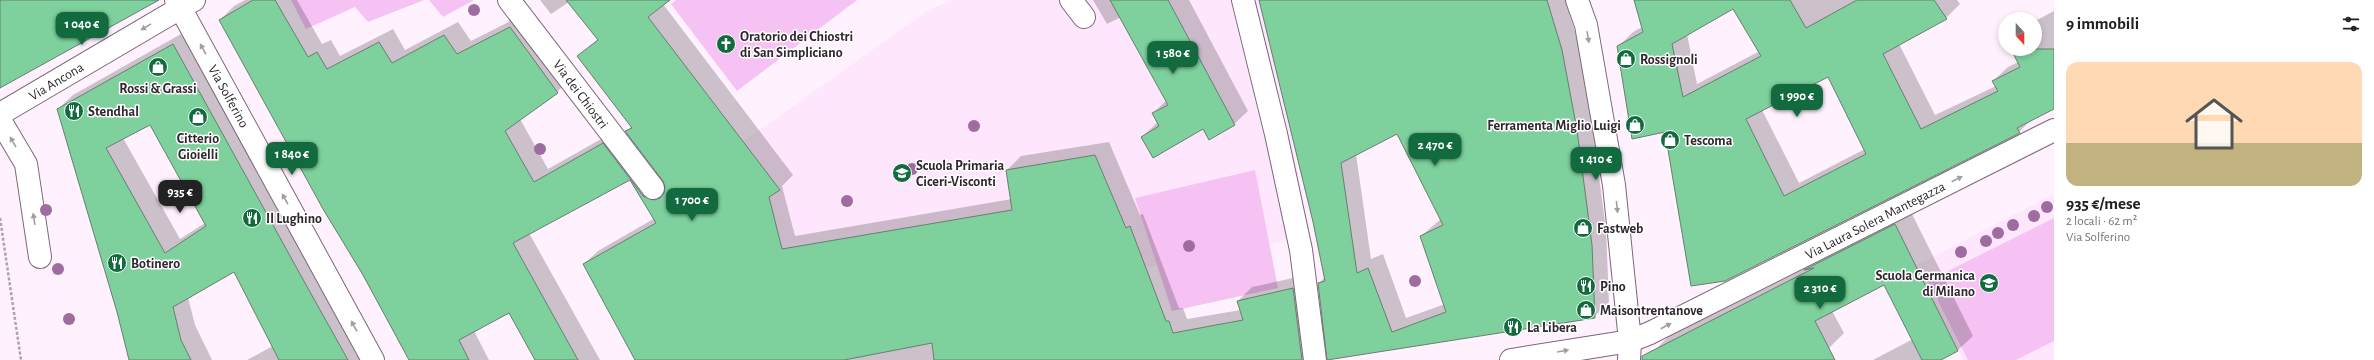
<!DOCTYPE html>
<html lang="it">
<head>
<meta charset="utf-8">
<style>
  :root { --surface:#fff; --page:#f6f6f6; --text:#202124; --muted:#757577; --accent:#116b3f }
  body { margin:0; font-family:"Alegreya Sans",sans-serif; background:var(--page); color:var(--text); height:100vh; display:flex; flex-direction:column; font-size:15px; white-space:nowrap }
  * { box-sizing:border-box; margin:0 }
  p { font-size:13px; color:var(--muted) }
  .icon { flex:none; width:22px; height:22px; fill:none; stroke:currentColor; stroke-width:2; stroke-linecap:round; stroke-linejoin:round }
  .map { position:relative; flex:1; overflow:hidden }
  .panel { display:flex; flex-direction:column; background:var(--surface); width:320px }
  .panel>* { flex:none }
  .needle { width:26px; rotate:159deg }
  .fabs { position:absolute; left:1998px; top:12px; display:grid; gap:8px }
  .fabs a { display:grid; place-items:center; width:44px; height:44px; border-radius:50%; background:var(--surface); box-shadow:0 2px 6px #0003; font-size:20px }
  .price { position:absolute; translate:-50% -34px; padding:0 9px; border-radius:8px; background:var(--accent); color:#fff; font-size:13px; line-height:26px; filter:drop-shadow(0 1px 2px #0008) }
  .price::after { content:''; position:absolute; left:50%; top:24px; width:12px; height:9px; margin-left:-6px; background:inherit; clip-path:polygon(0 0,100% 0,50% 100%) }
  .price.on { background:#222; color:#fff }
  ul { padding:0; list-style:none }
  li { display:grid; align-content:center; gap:8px; height:212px; padding:0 12px }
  li span { display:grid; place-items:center; height:124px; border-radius:12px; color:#555 }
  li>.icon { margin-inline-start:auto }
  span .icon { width:72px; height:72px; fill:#fffc; stroke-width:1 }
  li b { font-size:17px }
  h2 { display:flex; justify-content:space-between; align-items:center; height:48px; padding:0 12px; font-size:17px }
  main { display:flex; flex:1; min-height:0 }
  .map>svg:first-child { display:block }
  .built { fill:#fee6fc }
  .green { fill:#f6c2f3 }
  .shadow { fill:#0003; fill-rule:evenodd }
  .building { fill:#7ed19d; stroke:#677f6f; fill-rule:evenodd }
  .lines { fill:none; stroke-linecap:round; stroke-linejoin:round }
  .minor-casing { stroke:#7b6779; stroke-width:24 }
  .path { stroke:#ada1ac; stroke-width:2.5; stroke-dasharray:3 2; stroke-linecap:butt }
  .minor { stroke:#fff; stroke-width:22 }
  .tree { fill:#9e6c9e }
  .oneway { fill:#a19da1 }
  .labels { text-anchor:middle; stroke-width:3; stroke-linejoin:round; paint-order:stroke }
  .poi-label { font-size:14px; font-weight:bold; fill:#2f262e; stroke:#fff; text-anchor:start }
  .street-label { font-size:14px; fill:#2f262e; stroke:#fff }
</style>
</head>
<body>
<main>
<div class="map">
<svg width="2054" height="360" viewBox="0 0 2054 360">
  <rect width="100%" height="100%" fill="#fff1fe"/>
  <path class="built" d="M953,0h306l32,136 18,97 -11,6 -154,29 -15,-41 -39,17 -109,116 -7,-51 -145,24 -150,-143 65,-49 186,-132z
    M2054,194v166h-91l-48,-94z"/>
  <path class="green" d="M291,0h133l-56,22 -13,-15 -49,22z
    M429,0h45l-31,17z
    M676,0h181l-120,91 -66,-87z
    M1255,170l23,118 -106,23 -37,-113z
    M2054,218v123l-38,19h-48l-40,-79z"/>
  <path class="shadow" d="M245,0h52l25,44 9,-4 9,16 53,-27 12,21 53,-28 13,19 53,-27 47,64 -14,14 -37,27 28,50 69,-39 46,56h2l-1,-6 -38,-49 6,-5 -53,-70 19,-17 -29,-37 -18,12 -11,-14h128l-5,4 130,171 -11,11 13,50 217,-37 -5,-29 14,-14 88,-14 31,73 3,-1 36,94h4l4,11 54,-9 -3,-9 14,-14 55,-12 -1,85h-670l-52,-96 14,-13 57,-33 -25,-39 -101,54 71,127h-64l-27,-48 -35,19 15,29h-79l-190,-340 14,-14z
    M1093,0h96l59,111 -14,13 -92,13 16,-15 -5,-9 14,-13 -46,-83 -14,7z
    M1260,0h305l11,35 15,80 15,115 3,72 -15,15 -266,41 -9,-75 6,-6 -11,-55zM1398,133l43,86 -20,17 24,68 -39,14 -23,-64 -12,5 -15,-105z
    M1635,0h322l3,4 -14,14 -47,26 36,71 61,-29 -3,-5 15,-14 10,-5 -6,-13h23v-28l19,-10v97l-22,11 -13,13 -327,153 -26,-155 -47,-84 14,-14 9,-5zM1733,7l27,44 -63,33 -10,-50zM1828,75l37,74 -66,34 -37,-73z
    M188,30l183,330h-124l26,-14 -39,-75 -46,26 7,28 17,35h-82l-12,-48 -60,-203 15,-14zM151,123l54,100 -25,16 -57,-101z
    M1910,210l63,126 -15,14 -19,10h-66l40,-21 -28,-55 -53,27 12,22 -15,15 -26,12h-147l-1,-10 15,-15z"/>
  <path class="building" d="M0,0h159l-159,88z
    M253,0h22l33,57 9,-5 10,17 52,-27 13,21 52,-28 13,19 53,-27 48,66 -53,38 29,51 69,-39 40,53 11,4 6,-2 4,-5 1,-6 -2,-6 -38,-50 7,-3 -55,-72 21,-16 -32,-40h104l-22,17 132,173 -11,7 13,52 230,-39 -6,-40 89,-15 31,73 4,-2 36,95h3l4,12 70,-13 -6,-19 56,-13 9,72h-368l-2,-17 -88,17h-209l-52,-96 73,-41 -26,-43 -117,63 65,117h-43l-26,-47 -50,27 10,20h-60l-46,-85 -40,-66 -104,-189z
    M1110,0h58l67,125 -26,15 -6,-11 -50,29 -12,-21 18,-11 -7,-13 16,-8z
    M1259,0h288l15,50 15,80 15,115 3,73 -268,42 -9,-77 7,-2 -12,-59zM1397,134l46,91 -23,11 26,76 -54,20 -24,-64 -11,5 -16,-110z
    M1634,0h156l16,28 51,-28h77l13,19 -64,35 38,75 77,-38 -6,-10 28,-14 -9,-18h43v60l-37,19 3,5 -295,148 -34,5 -26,-154 -33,7 -15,-93 26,-14zM1733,9l28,47 -78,41 -11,-53zM1828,77l38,77 -82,42 -38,-77z
    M173,44l127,230 48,86h-69l-45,-88 -61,35 8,33 10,20h-62l-12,-48 -60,-203zM150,125l56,101 -41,27 -59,-105z
    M1895,224l63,127 -17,9h-19l-38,-75 -69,36 20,39h-193v-4l172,-88 -10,2z"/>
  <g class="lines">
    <defs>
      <path id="minor" d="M176,0l197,360
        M509,0l144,188
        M1071,0l13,17
        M1243,0l33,134 25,116 14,110
        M1577,0l9,25 28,160 16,156 -1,19
        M0,114l194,-114
        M0,120l26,44 14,93
        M1511,360l119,-19 20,-8 404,-203"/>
    </defs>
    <use href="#minor" class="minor-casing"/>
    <path class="path" d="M0,218l21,142"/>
    <use href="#minor" class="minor"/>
  </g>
  <g class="tree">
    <circle cx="474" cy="10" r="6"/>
    <circle cx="974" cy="126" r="6"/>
    <circle cx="540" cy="149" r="6"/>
    <circle cx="912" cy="169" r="6"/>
    <circle cx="847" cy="201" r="6"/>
    <circle cx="2047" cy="207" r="6"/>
    <circle cx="46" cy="210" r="6"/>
    <circle cx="2034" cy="216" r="6"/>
    <circle cx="2013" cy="225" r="6"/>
    <circle cx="1998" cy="233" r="6"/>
    <circle cx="1986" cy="241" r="6"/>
    <circle cx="1189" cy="246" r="6"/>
    <circle cx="1961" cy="252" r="6"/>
    <circle cx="58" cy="269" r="6"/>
    <circle cx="1415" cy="281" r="6"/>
    <circle cx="69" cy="319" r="6"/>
  </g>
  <defs><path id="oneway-solid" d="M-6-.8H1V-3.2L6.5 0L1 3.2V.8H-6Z"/></defs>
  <g class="oneway">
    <use href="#oneway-solid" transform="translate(146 27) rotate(149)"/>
    <use href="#oneway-solid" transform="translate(1588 37) rotate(80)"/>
    <use href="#oneway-solid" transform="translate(203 49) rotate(-119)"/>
    <use href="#oneway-solid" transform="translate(13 142) rotate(-120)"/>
    <use href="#oneway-solid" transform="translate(1957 179) rotate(-27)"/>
    <use href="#oneway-solid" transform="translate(285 199) rotate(-119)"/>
    <use href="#oneway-solid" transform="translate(1617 207) rotate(84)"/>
    <use href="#oneway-solid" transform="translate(34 219) rotate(-99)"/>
    <use href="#oneway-solid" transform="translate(354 326) rotate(-119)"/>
    <use href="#oneway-solid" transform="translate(1666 326) rotate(-27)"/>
    <use href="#oneway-solid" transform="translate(1563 351) rotate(-10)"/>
  </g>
  <defs>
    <symbol id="church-disc" viewBox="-11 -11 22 22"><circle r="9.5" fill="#116b3f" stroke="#fff"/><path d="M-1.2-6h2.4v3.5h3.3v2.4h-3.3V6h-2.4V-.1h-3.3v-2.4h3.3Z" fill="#fff"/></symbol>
    <symbol id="shop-disc" viewBox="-11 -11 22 22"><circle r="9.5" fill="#116b3f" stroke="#fff"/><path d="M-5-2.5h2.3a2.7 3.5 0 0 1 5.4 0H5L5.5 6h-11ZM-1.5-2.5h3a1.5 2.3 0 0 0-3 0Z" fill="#fff"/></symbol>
    <symbol id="restaurant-disc" viewBox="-11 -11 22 22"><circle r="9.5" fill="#116b3f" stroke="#fff"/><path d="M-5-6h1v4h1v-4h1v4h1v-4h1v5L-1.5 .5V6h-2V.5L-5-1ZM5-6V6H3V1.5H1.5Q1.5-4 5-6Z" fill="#fff"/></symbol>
    <symbol id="school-disc" viewBox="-11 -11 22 22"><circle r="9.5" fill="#116b3f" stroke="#fff"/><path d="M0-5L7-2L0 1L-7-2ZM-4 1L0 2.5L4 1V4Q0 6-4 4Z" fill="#fff"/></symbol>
  </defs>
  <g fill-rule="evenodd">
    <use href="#church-disc" x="715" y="33" width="22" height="22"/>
    <use href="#shop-disc" x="1615" y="48" width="22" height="22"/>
    <use href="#shop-disc" x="147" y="56" width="22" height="22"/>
    <use href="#restaurant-disc" x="63" y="100" width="22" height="22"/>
    <use href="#shop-disc" x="187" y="106" width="22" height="22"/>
    <use href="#shop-disc" x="1624" y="114" width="22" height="22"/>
    <use href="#shop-disc" x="1659" y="129" width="22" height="22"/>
    <use href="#school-disc" x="891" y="162" width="22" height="22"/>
    <use href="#restaurant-disc" x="241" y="207" width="22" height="22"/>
    <use href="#shop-disc" x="1572" y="217" width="22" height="22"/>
    <use href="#restaurant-disc" x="106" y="252" width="22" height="22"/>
    <use href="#school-disc" x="1978" y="272" width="22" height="22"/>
    <use href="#restaurant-disc" x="1575" y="275" width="22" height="22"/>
    <use href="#shop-disc" x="1575" y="299" width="22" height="22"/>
    <use href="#restaurant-disc" x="1502" y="316" width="22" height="22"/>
  </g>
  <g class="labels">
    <g class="poi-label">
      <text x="740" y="41">Oratorio dei Chiostri<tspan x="740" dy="16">di San Simpliciano</tspan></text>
      <text x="1640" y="64">Rossignoli</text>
      <text x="158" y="93" text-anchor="middle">Rossi &amp; Grassi</text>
      <text x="88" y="116">Stendhal</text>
      <text x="1621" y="130" text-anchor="end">Ferramenta Miglio Luigi</text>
      <text x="198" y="143" text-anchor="middle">Citterio<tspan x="198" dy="16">Gioielli</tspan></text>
      <text x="1684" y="145">Tescoma</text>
      <text x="916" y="170">Scuola Primaria<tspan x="916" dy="16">Ciceri-Visconti</tspan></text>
      <text x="266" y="223">Il Lughino</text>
      <text x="1597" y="233">Fastweb</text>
      <text x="131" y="268">Botinero</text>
      <text x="1975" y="280" text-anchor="end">Scuola Germanica<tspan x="1975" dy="16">di Milano</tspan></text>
      <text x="1600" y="291">Pino</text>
      <text x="1600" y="315">Maisontrentanove</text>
      <text x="1527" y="332">La Libera</text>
    </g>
    <g class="street-label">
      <text transform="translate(56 81) rotate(-31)" y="5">Via Ancona</text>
      <text transform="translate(581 94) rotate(53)" y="5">Via dei Chiostri</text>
      <text transform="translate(229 96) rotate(61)" y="5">Via Solferino</text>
      <text transform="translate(1875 220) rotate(-27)" y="5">Via Laura Solera Mantegazza</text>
    </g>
  </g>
</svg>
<div class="fabs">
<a><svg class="needle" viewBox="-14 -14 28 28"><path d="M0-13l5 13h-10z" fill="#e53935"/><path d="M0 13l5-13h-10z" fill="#757577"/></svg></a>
</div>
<b class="price" style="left:82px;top:46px">1 040 €</b>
<b class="price" style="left:1173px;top:75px">1 580 €</b>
<b class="price" style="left:1797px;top:118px">1 990 €</b>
<b class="price" style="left:1435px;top:167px">2 470 €</b>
<b class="price" style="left:292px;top:176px">1 840 €</b>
<b class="price" style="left:1596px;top:181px">1 410 €</b>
<b class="price on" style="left:180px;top:214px">935 €</b>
<b class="price" style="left:692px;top:222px">1 700 €</b>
<b class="price" style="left:1820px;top:310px">2 310 €</b>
</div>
<section class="panel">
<h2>9 immobili<svg class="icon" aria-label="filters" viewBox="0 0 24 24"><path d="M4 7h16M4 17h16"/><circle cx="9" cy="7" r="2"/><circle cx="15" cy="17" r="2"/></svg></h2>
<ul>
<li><span style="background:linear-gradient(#ffd9b3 65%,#c2b280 0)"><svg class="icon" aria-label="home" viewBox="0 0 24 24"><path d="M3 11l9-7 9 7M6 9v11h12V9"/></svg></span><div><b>935 €/mese</b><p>2 locali · 62 m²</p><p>Via Solferino</p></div></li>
</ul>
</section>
</main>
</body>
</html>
